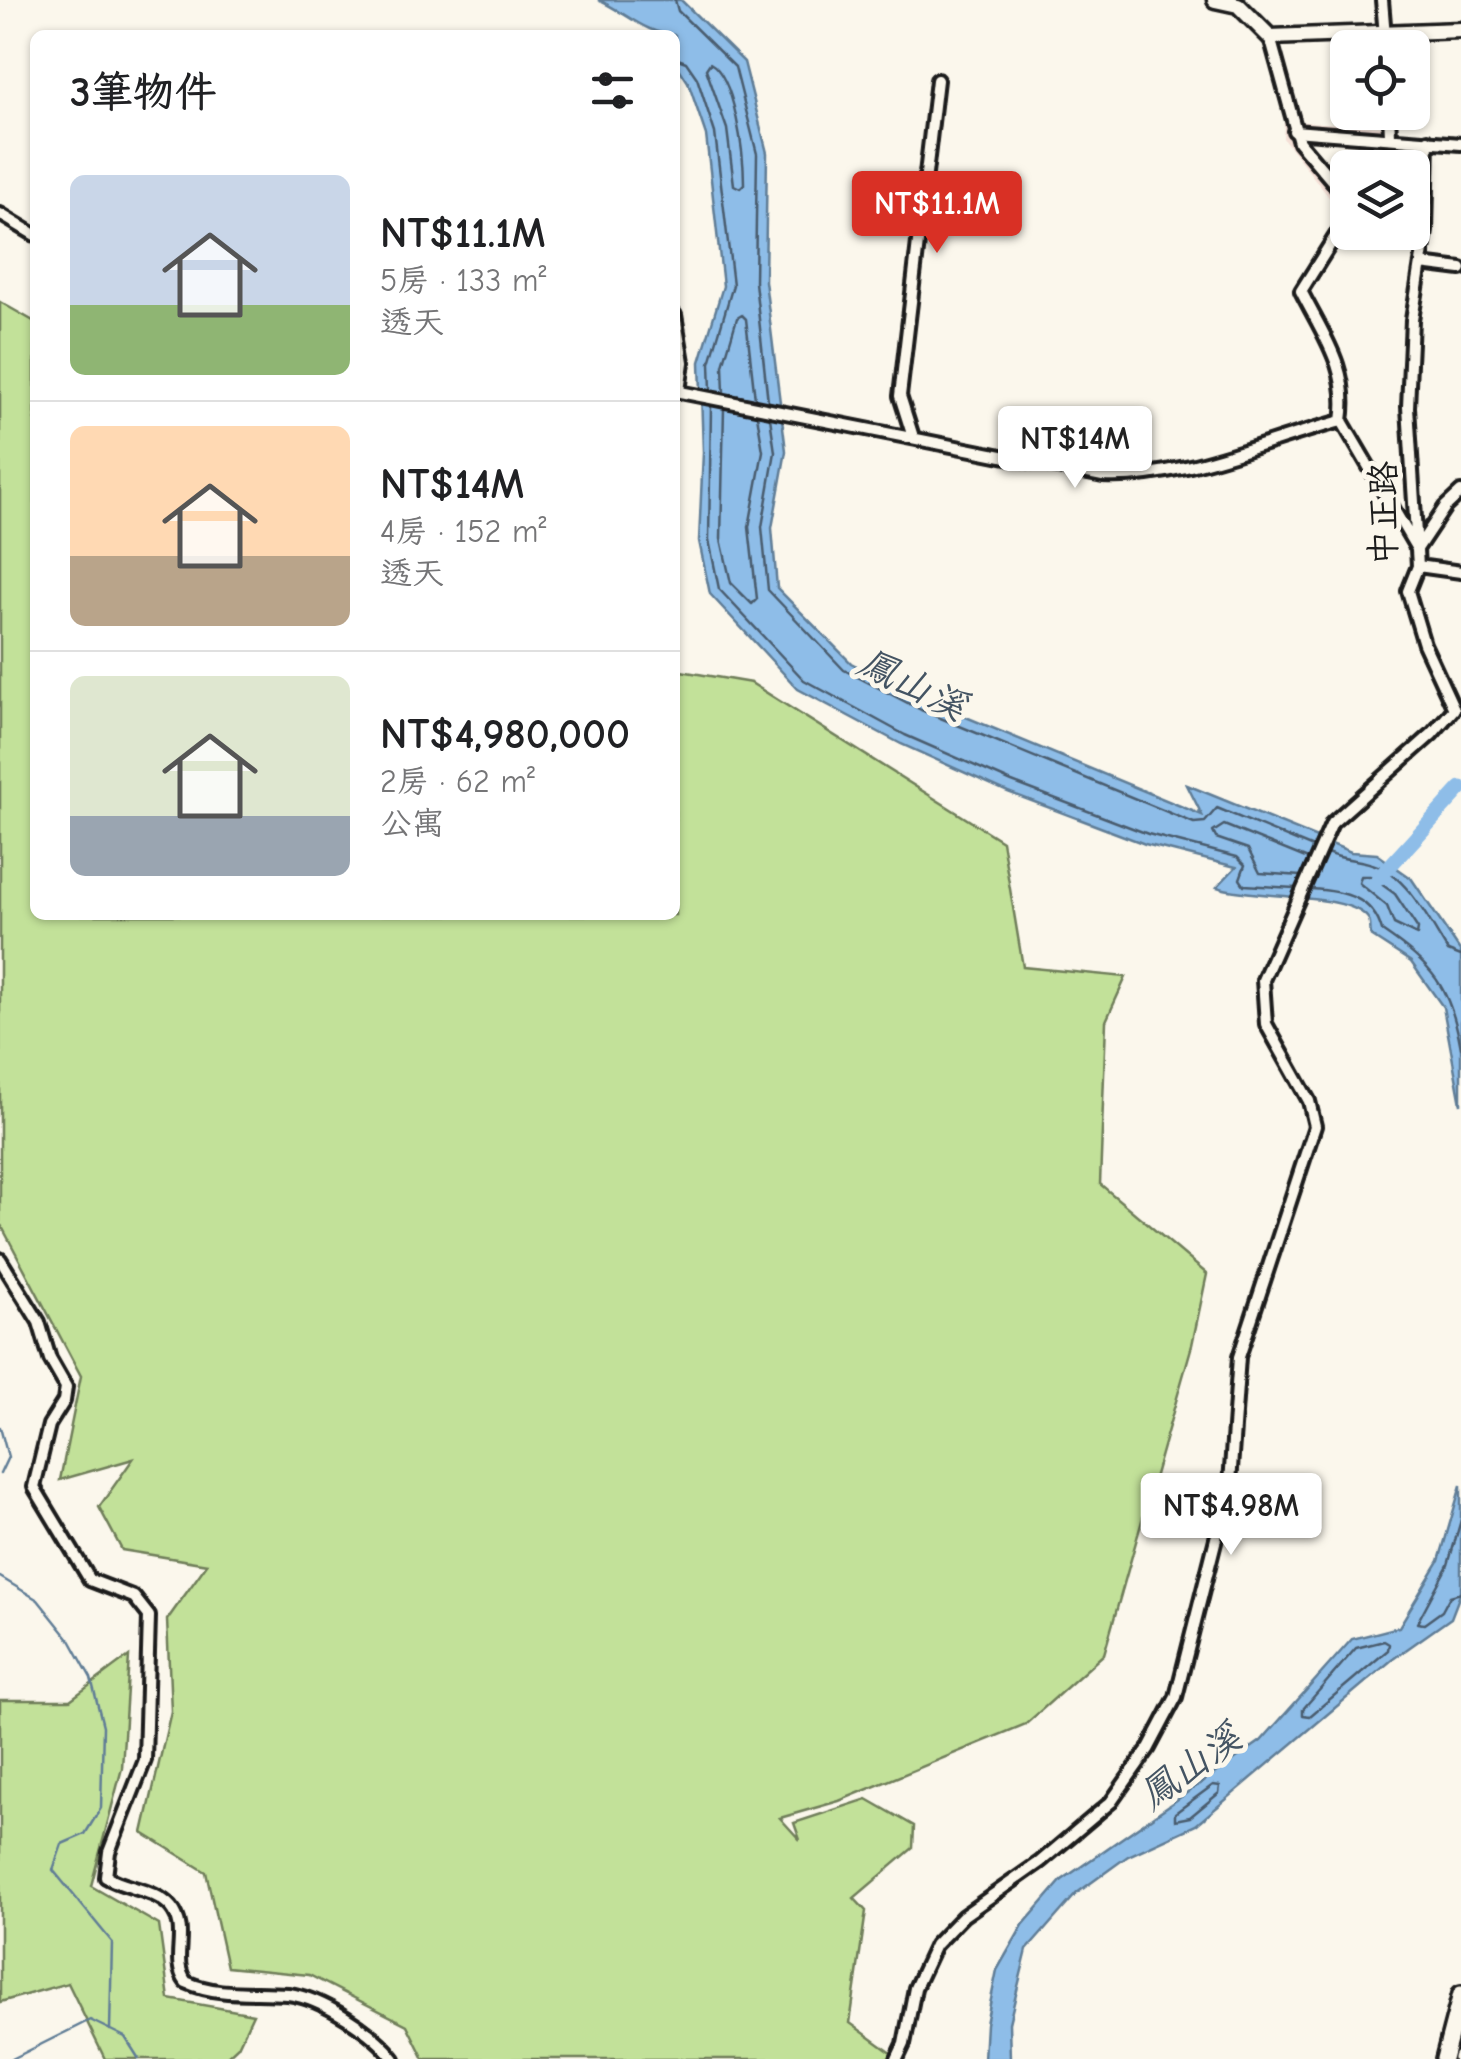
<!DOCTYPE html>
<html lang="zh-TW">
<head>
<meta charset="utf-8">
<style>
  :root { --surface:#fff; --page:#f2f2f2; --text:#202124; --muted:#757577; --line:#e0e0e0; --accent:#d93025 }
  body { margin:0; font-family:"Comic Neue","LXGW WenKai TC",sans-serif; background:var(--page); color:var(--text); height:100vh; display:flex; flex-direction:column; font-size:38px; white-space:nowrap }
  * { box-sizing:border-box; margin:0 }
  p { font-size:32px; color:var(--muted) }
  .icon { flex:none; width:55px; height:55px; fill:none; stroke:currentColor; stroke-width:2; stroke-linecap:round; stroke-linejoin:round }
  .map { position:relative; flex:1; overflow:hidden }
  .side { position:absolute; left:30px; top:30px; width:650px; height:890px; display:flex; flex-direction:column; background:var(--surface); border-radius:15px; box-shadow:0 2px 8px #0004 }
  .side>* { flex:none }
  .fabs { position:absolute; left:1330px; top:30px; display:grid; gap:20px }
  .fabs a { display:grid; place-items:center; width:100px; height:100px; border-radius:15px; background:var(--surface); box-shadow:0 2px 8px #0004; font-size:50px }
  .price { position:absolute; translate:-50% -85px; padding:0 22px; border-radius:10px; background:#fff; color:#222; font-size:32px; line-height:65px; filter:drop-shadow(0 2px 5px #0008) }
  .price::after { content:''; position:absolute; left:50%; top:60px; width:30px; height:22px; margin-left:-15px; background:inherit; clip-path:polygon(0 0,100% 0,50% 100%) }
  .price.selected { background:var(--accent); color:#fff }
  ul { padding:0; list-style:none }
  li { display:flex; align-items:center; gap:30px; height:250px; padding:0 40px }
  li+li { border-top:2px solid var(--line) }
  li span { display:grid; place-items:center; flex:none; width:280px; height:200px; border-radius:15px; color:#555 }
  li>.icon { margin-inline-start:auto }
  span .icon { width:120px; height:120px; fill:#fffc; stroke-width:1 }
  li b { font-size:42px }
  h2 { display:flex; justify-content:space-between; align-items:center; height:120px; padding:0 40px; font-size:42px }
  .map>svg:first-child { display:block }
  .built { fill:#f4dfd6 }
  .green { fill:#c2e199; stroke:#6f7e5a; stroke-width:2.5 }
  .water { fill:#8ebde8; stroke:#607d96; stroke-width:2.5 }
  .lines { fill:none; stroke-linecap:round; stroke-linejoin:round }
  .shore { stroke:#4a5c6e; stroke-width:2.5 }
  .stream { stroke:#607d96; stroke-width:2.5 }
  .river { stroke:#8ebde8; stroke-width:15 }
  .street-casing { stroke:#1c1c1c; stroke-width:18 }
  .secondary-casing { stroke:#1c1c1c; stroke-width:21 }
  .primary-casing { stroke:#1c1c1c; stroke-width:22 }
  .street { stroke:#fbf7ec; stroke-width:10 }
  .secondary { stroke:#fbf7ec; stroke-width:14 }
  .primary { stroke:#fbf7ec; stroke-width:15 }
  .labels { text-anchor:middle; stroke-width:10; stroke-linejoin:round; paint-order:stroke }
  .street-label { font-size:35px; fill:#1c1c1c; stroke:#fbf7ec }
  .water-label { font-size:38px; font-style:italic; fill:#445463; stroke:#fbf7ec }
</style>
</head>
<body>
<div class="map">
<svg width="1461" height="2059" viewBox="0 0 1461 2059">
  <rect width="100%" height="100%" fill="#fbf7ec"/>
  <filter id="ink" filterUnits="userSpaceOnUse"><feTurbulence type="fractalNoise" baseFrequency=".01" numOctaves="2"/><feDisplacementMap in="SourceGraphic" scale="20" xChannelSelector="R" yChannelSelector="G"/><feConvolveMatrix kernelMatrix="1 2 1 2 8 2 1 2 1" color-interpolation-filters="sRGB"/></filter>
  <g filter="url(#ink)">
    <path class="built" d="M1284,121l98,5 -1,17 -75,-5 41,58 -5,18 -59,-76z"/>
    <path class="green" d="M0,302l35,20v593h640v-245l76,13 251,158 21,126 103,10 -20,44 -6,163 107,90 -15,71 -88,309 -78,70 -187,77 -59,17 20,22 -6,-17 73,-24 47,27 -1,22 -59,50 12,13 -16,112 43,31 -4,5h-465l-17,-34 -98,-50 -82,-8 -21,-95 -63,-39 28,-122 -4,-91 40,-56 -85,-14 -23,-43 34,-48 -73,21 21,-104 -81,-153z
      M129,1656l-7,112 -31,118 68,39 10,74 84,15 -15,32 -14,13h-119l-37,-76 -68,19v-302h70z"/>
    <path class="water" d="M598,0h83l63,62 23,91 -2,128 21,170 -14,77 5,60 74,75 74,37 277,115 -15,-30 164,67 26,2 34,24 50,74v152l-18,-97 -32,-45 -40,-26c-1,-5 0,-11 -2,-16 -15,-28 -119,-21 -152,-33l19,-20 -91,-23 -137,-52 -107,-48 -103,-55 -88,-95 -11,-53 4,-89 -3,-90 23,-76 -17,-151 -18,-53 -13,-20v-27c-28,0 -51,-24 -77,-35z
      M1461,1485v107l-10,26 -58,41 -197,166 -68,31 -51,37 -50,57 -18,73 1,36h-26l2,-35 11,-54 26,-45 39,-45 199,-139 91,-102 47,-12 40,-66z"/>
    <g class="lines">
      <path class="shore" d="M675,0l3,11 57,56 22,87 -2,128 13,120
        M675,58l11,4 11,16 18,55 18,152 -23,78 1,27
        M710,63c25,13 34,92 34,121l-4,4 -6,-3 -7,-56 -21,-60z
        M724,393l-1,-28 14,-47 5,-3 4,4 9,80
        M711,406l-2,134 10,49 85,91 101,55 107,47 136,52 89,23 8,8 -5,14 4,6 51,3
        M724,408l-3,131 10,44 21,21 5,-5 -8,-72 14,-76 -6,-36
        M770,418l5,34 -13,75 6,63 76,80 77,40 273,113 11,-1 12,-14 96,40
        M1327,853c17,7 29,6 45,11 35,10 58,59 76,87l13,5
        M1301,876l-41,-3 -12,-24 -32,-11 -3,-6 11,-7 84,34
        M1370,876l25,18 23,35 -1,6 -23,-11 -7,-18 -28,-23 2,-7z
        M1311,889c33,2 62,8 71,42 51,35 68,55 79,117
        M1461,1520l-13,45 -31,58 7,1 18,-13 8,-15 11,-3
        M1384,1641l5,3 -1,6 -78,66 -7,-1v-6l53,-61z
        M1213,1785l7,1 -1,7 -29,24 -15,3v-7z"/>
      <path class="stream" d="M0,1427l8,30 -8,17
        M0,1577l38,23 32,40 21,38 12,48 -2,82 -16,26 -23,10 -9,26 59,72 -2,88
        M12,2059l78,-39 35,17 14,22"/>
      <path class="river" d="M1378,879l83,-91"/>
      <defs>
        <path id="street" d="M1382,0l4,48
          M1270,37l29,105 46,54 1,20
          M1389,112l1,24
          M1294,131l167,13
          M0,214l35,21
          M1348,216l-47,75c22,44 49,78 41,130l75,128 28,-42 16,-15
          M1421,264l40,5
          M675,315l8,47 -4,29
          M675,391l428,85c78,4 163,-36 239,-55
          M913,437l-13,-41 37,-316
          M1418,566l43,6
          M0,1259l39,63 11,37 16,28 -2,14 -15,24 -15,62 56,93 44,17 15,19 -4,144 -36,92 -3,25c20,12 49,12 65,30 20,24 -2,52 15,75 33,15 67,9 102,12 34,4 86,38 106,65
          M897,2059l7,-15 11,-56 20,-43 28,-29 77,-54 71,-60 38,-54 27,-51 54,-214 9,-126 76,-231 -6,-25 -43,-77 -3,-44 69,-157 100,-89 22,-25 -30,-65 -16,-53 10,-25 -10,-159 4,-87 14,-89 2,-91"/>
        <path id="secondary" d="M1215,0l23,5 32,32 191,-7"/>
        <path id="primary" d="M1444,2059l17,-65
          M1461,2059v-1"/>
      </defs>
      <use href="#street" class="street-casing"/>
      <use href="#secondary" class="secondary-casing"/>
      <use href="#primary" class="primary-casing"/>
      <use href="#street" class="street"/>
      <use href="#secondary" class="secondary"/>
      <use href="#primary" class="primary"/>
    </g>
  </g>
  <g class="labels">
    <g class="street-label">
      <text transform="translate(1383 513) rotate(-90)" y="12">中正路</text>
    </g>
    <g class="water-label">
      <text transform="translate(913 684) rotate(26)" y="13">鳳山溪</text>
      <text transform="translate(1190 1766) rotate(-36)" y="13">鳳山溪</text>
    </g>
  </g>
</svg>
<div class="fabs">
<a><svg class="icon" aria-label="locate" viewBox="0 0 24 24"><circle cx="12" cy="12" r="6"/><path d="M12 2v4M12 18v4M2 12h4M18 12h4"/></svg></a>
<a><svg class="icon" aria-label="layers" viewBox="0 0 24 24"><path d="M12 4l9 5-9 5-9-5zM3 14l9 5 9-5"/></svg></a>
</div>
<b class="price selected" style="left:937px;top:256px">NT$11.1M</b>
<b class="price" style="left:1075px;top:491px">NT$14M</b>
<b class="price" style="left:1231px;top:1558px">NT$4.98M</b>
<section class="side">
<h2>3筆物件<svg class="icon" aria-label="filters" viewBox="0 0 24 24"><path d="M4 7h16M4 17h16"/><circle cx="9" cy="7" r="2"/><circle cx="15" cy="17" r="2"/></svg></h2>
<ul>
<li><span style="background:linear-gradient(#c9d6e8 65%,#8fb573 0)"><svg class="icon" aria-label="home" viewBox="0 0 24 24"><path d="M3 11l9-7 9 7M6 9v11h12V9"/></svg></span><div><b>NT$11.1M</b><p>5房 · 133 m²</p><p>透天</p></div></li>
<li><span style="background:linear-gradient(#ffd9b3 65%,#b9a48a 0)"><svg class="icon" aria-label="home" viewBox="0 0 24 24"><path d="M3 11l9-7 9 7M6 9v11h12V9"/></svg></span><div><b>NT$14M</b><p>4房 · 152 m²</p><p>透天</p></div></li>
<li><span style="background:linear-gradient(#dfe7d0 70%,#9aa5b1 0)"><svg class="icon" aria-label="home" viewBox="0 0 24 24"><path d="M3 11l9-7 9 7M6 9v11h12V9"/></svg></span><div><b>NT$4,980,000</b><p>2房 · 62 m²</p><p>公寓</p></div></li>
</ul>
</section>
</div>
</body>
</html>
